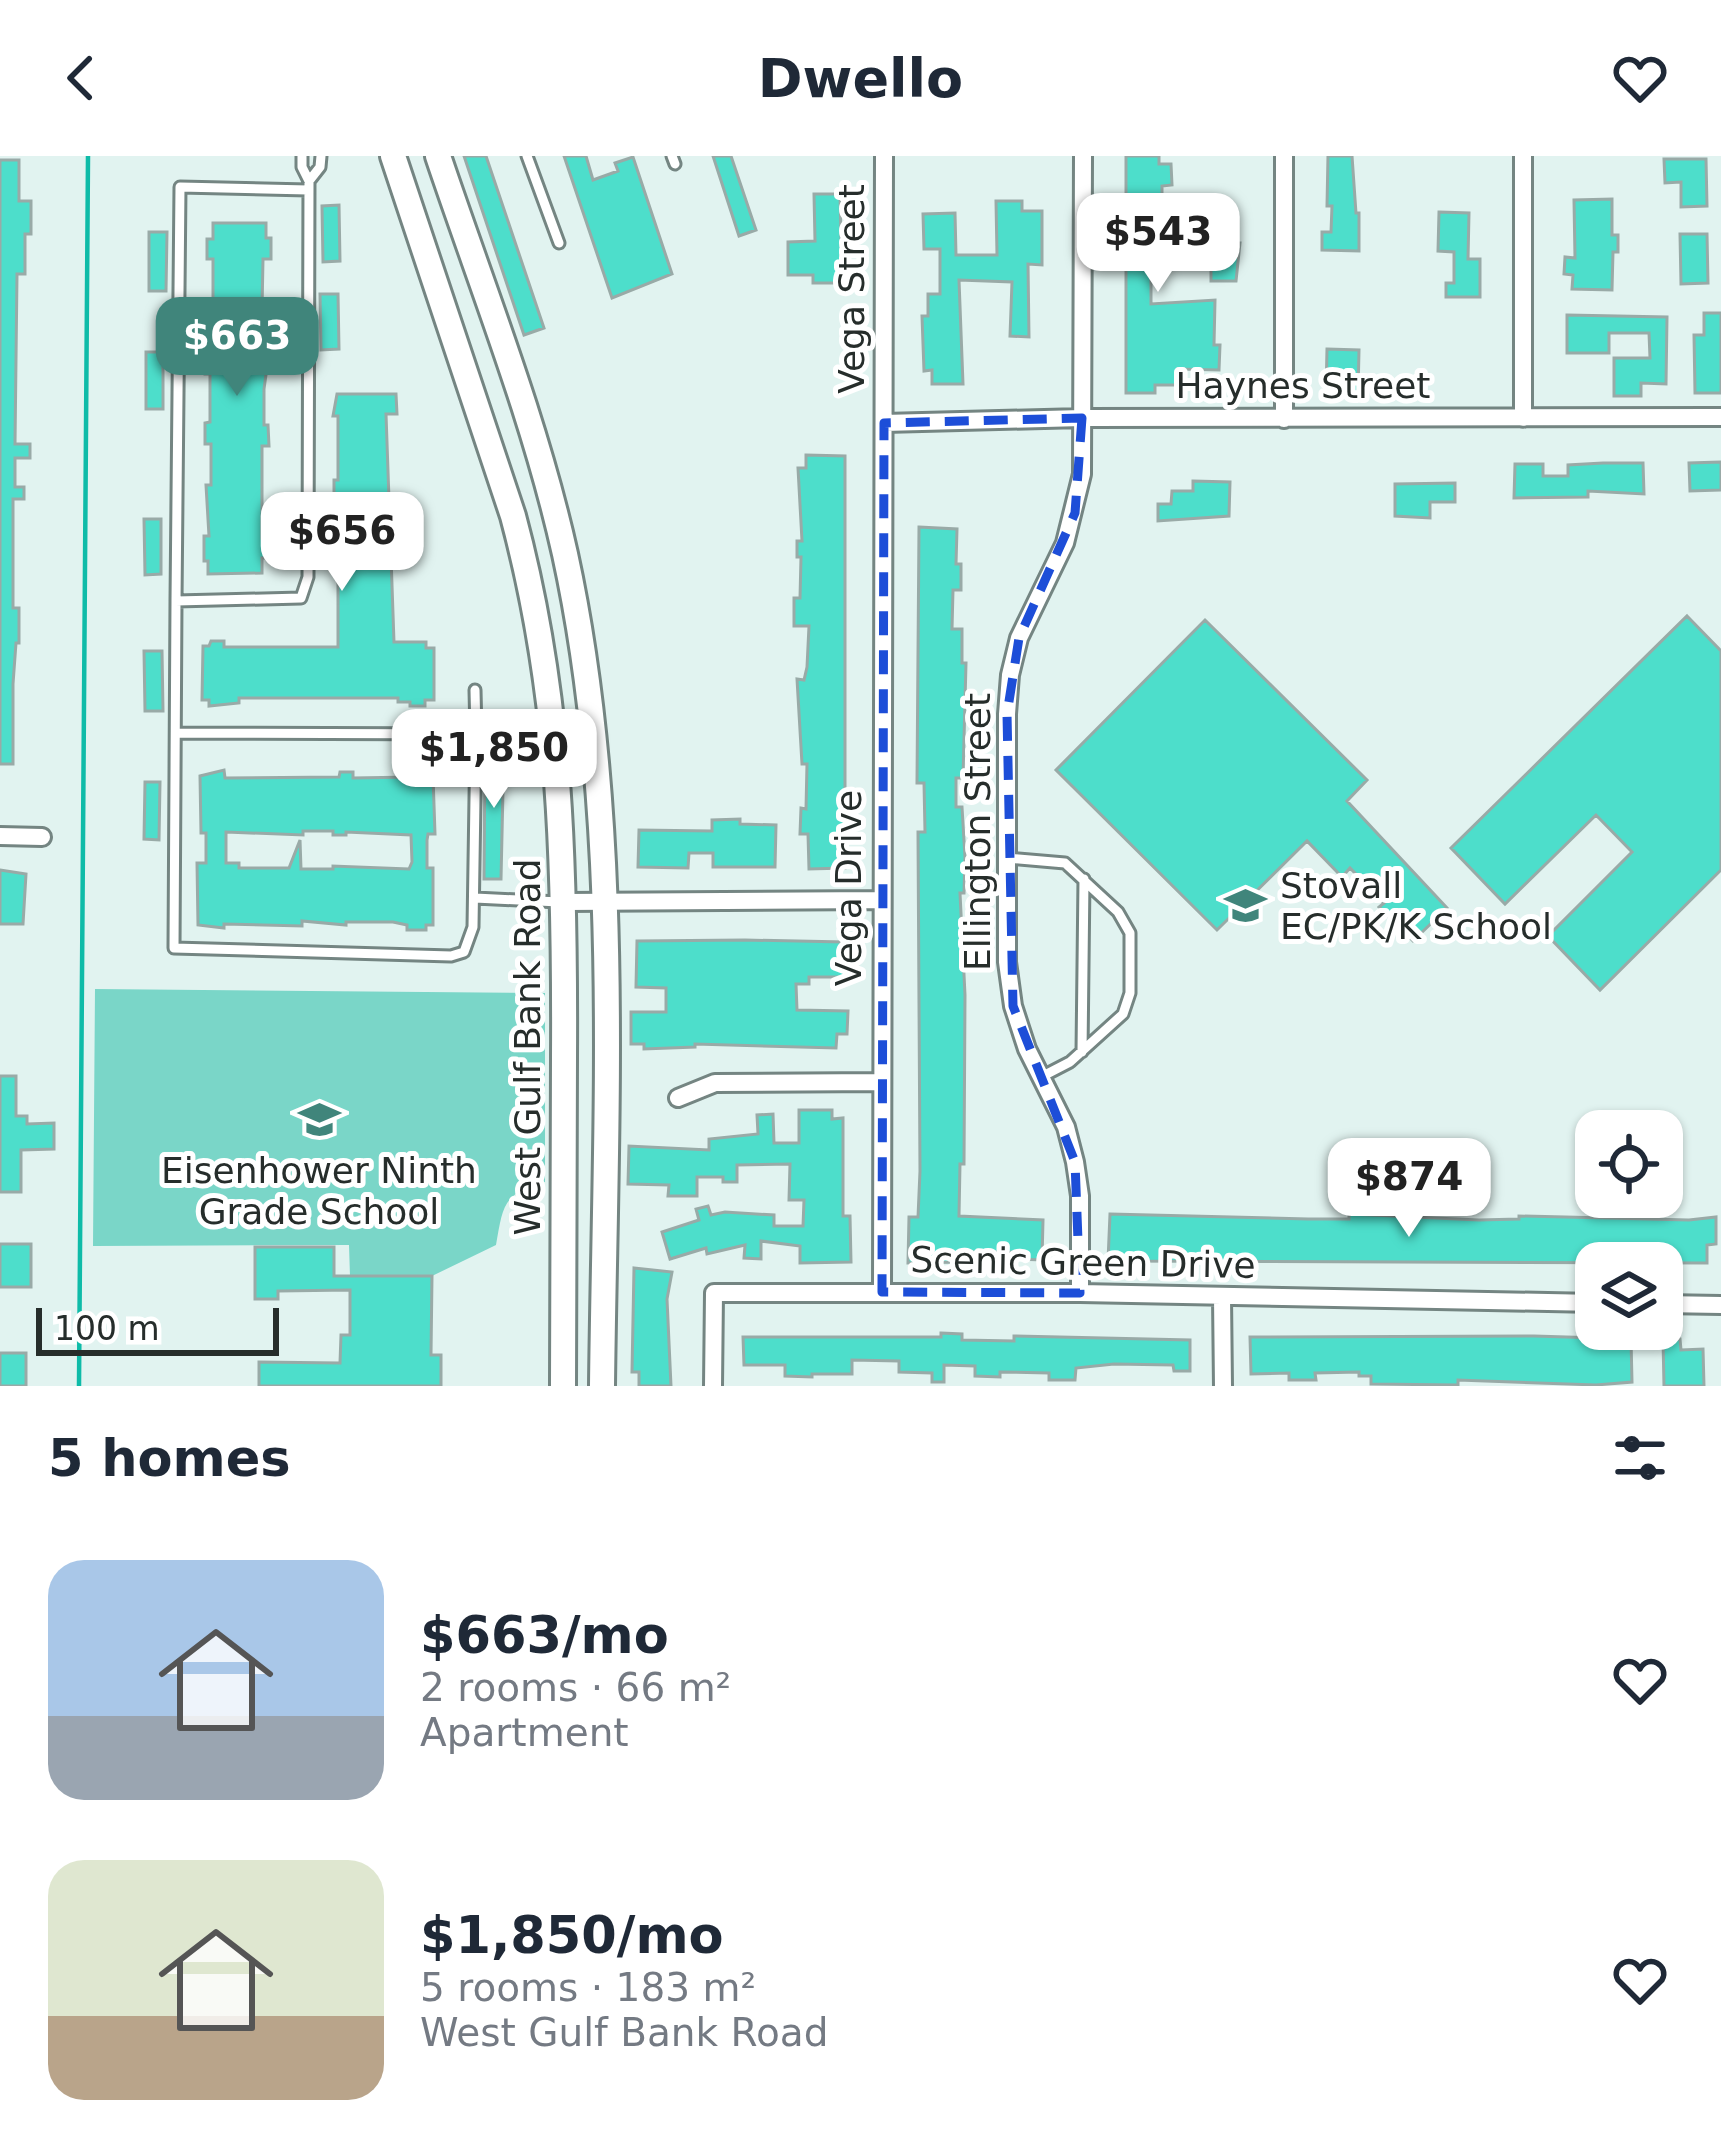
<!DOCTYPE html>
<html lang="en">
<head>
<meta charset="utf-8">
<style>
  :root { --surface:#fff; --page:#f2f2f3; --text:#1f2937; --muted:#747a83; --accent:#40857b }
  body { margin:0; font-family:"DejaVu Sans",sans-serif; background:var(--page); color:var(--text); height:100vh; display:flex; flex-direction:column; font-size:45px; white-space:nowrap }
  * { box-sizing:border-box; margin:0 }
  p { font-size:39px; color:var(--muted) }
  .icon { flex:none; width:66px; height:66px; fill:none; stroke:currentColor; stroke-width:2; stroke-linecap:round; stroke-linejoin:round }
  .map { position:relative; height:1230px; overflow:hidden }
  .panel { display:flex; flex-direction:column; background:var(--surface); flex:1 }
  .panel>* { flex:none }
  .tools { position:absolute; left:1575px; top:954px; display:grid; gap:24px }
  .tools a { display:grid; place-items:center; width:108px; height:108px; border-radius:24px; background:var(--surface); box-shadow:0 3px 9px #0004; font-size:60px }
  .scale { position:absolute; left:36px; bottom:30px; width:243px; box-sizing:border-box; padding-left:12px; border:6px solid #262d2b; border-top:0; font-size:33px; line-height:42px; white-space:nowrap; color:#262d2b; -webkit-text-stroke:9px #fff; paint-order:stroke }
  .price { position:absolute; translate:-50% -102px; padding:0 27px; border-radius:24px; background:#fff; color:#222; font-size:39px; line-height:78px; filter:drop-shadow(0 3px 6px #0008) }
  .price::after { content:''; position:absolute; left:50%; top:72px; width:36px; height:27px; margin-left:-18px; background:inherit; clip-path:polygon(0 0,100% 0,50% 100%) }
  .price.on { background:var(--accent); color:#fff }
  ul { padding:0; list-style:none }
  li { display:flex; align-items:center; gap:36px; height:300px; padding:0 48px }
  li span { display:grid; place-items:center; flex:none; width:336px; height:240px; border-radius:36px; color:#555 }
  li>.icon { margin-inline-start:auto }
  span .icon { width:144px; height:144px; fill:#fffc; stroke-width:1 }
  li b { font-size:51px }
  h2 { display:flex; justify-content:space-between; align-items:center; height:144px; padding:0 48px; font-size:51px }
  header { display:flex; justify-content:space-between; align-items:center; height:156px; padding:0 48px; background:var(--surface); font-size:54px; font-weight:700 }
  .map>svg:first-child { display:block }
  .green { fill:#7ad6c8 }
  .lines { fill:none; stroke-linecap:round; stroke-linejoin:round }
  .stream { stroke:#0ebba8; stroke-width:4.5 }
  .building { fill:#4ddecb; stroke:#99aaa7; stroke-width:3; fill-rule:evenodd }
  .service-casing { stroke:#748582; stroke-width:15 }
  .minor-casing { stroke:#748582; stroke-width:22 }
  .secondary-casing { stroke:#748582; stroke-width:30 }
  .service { stroke:#fff; stroke-width:9 }
  .minor { stroke:#fff; stroke-width:16 }
  .secondary { stroke:#fff; stroke-width:24 }
  .marked { fill:none; stroke:#1d4ed8; stroke-width:9; stroke-dasharray:24 15; stroke-linejoin:round }
  .labels { text-anchor:middle; stroke-width:10; stroke-linejoin:round; paint-order:stroke }
  .street-label { font-size:36px; fill:#262d2b; stroke:#fff }
  .poi-label { font-size:36px; fill:#262d2b; stroke:#fff; text-anchor:start }
</style>
</head>
<body>
<header><svg class="icon" aria-label="back" viewBox="0 0 24 24"><path d="M15 5l-7 7 7 7"/></svg>Dwello<svg class="icon" aria-label="heart" viewBox="0 0 24 24"><path d="M12 20l-8-8c-3-5 5-10 8-4 3-6 11-1 8 4z"/></svg></header>
<div class="map">
<svg width="1721" height="1230" viewBox="0 0 1721 1230">
  <rect width="100%" height="100%" fill="#e1f3f0"/>
  <path class="green" d="M95,833l450,4v189c-42,11 -42,23 -49,63l-64,31h-82l-1,-31 -256,1z"/>
  <g class="lines">
    <path class="stream" d="M79,1230l9,-1230"/>
  </g>
  <path class="building" d="M464,0h22l58,172 -20,7z
    M564,0h22l7,24 25,-9 -3,-8 18,-6 39,117 -60,24z
    M713,0h18l25,74 -17,6z
    M1126,0h33v8h12l1,21 -10,1v15h-10v41h8l1,33h-10v29l64,-4 -1,45h6l-1,25 -41,-1v16h-23v8h-29z
    M1328,0h24l4,57h3v38l-37,-1v-18h9l1,-26h-5z
    M1664,3h42l1,47 -26,1v-25l-16,1z
    M0,4h19v41h12v33h-6v40h-8l-2,170h15v14h-15v29h9v12h-11v109h6v35h-3l-3,41v80h-13z
    M814,38h26l2,89h-29v-8h-25v-33l27,-1z
    M1612,43v36h6v17h-5l-1,38 -40,-1 1,-14 -9,-1 1,-17 10,1 -1,-58z
    M996,45h26v10h20v54l-14,-1 1,73 -19,-1 2,-54 -53,-2 4,104h-31v-14l-8,1 -2,-55h6v-22h12v-45h-16l-1,-35 32,-1 1,42h41z
    M339,49l1,56 -17,1 -1,-56z
    M1439,56l30,1 -1,46h12v38h-34v-14h8v-31l-16,-1z
    M1188,66h21v21h31l-4,38h-25v-19h-8v-14h-15z
    M213,67h53v15h5v21h-8l-1,51v43h7l-5,36v36h4l1,21h-7v92h4v20h-4v15l-54,1v-13h-4v-25h5l-3,-51h5v-41h-6v-21l5,-1v-48h-5v-22h7l-3,-53h4v-40h-6v-20h6z
    M149,76h18l-1,59h-17z
    M1680,78h27l1,49 -27,1z
    M320,138h18l1,55 -18,1z
    M1704,157h17v80h-26l-1,-58h10z
    M1567,159l100,2 -1,67 -25,-1v13h-27v-38h36l-1,-25h-40v20h-42z
    M1327,193l32,1 -1,44 -32,-1z
    M146,196h17v57h-17z
    M337,238h59l1,20h-11l8,228h32v6h8v52h-9v6h-15v-4h-12v-4h-159v5l-30,3v-6h-7l1,-54h6l2,-5h13v6h114v-153h-4v-14h4v-64h-5z
    M806,299l39,1v412l-36,1 -1,-35h-8l1,-26 5,1 1,-45h-5l-5,-85 7,1 3,-13 2,-41h-15v-28h6l1,-41h-4v-16h5l-4,-73h8z
    M1721,306v28l-31,1 -1,-28z
    M1603,307h40l1,31 -56,-3v6l-74,1 1,-34h28v12h25v-11z
    M1193,325l37,1 -1,34 -71,5v-17h13l1,-13h21z
    M1455,327v19h-25v16l-35,-2v-32z
    M144,363h17v55l-16,1z
    M919,371l38,2 -1,35h5v26h-8l-1,39h10v34h4l-3,115h-7v29h6l3,50 -1,36h-4l5,102 -1,169h-4l-1,52 84,4 -1,40 -27,-1v-7h-52v10l-55,1 1,-46h9l2,-46 -2,-339h7l-1,-49h-7z
    M1687,460l34,35v219l-121,120 -52,-54 84,-84 -36,-37 -91,89 -54,-56z
    M1205,464l162,160 -20,21 100,107 -34,33 -34,-34 5,-4 -34,-35 -8,9 -35,-36 -90,89 -161,-160z
    M144,495h18l1,60h-18z
    M485,589h19l-3,134h-17z
    M224,614l1,8 114,-1 1,-5h13v6l58,-1 2,-5 20,4 2,58h-7l-1,6v28h6v57h-7v5h-19v-5l-14,-3h-47v3l-44,-4v5l-78,-2v4l-26,-3 -1,-62h9v-30h-5l-1,-57zM303,675h30v4h13v-3l65,3 1,27 -3,7 -76,-3v3h-32l-1,-29 -11,28h-50v-5h-13v-31l77,3z
    M145,626h15l-1,58 -15,-1z
    M740,663v5l36,1 -1,42h-62v-14h-24l-1,15 -50,-1 1,-37 73,1v-11z
    M0,714l26,4 -3,50h-23z
    M745,784l99,2v35h-35v7h-13l1,26 51,1 -1,23h-10l-1,14 -141,-4v3l-51,2v-5h-13v-32h35v-24l-30,-1 1,-46z
    M0,920h16v40h11v8l27,-1v26l-33,1v42h-21z
    M799,954h33v9l11,-1v98h7l1,46 -51,1v-17l-39,-5v18l-17,-1 1,-13 -38,9 -1,-6 -36,11 -8,-27 37,-12 -3,-11 12,-3 3,9 14,-3 49,3v11h29l1,-26h-15l1,-36 -53,1v17h-14v-5h-26v19h-29l1,-11 -41,-1 1,-38 80,4v-11l49,-5 -1,-19 16,-1 1,29h25z
    M1110,1058l198,5h41v-5l130,6 40,-1v-3l170,4 27,-3v27l-9,1v18l-599,-2z
    M0,1088h31v43h-31z
    M255,1091h79v29h98l-1,79h10v31h-182v-24l81,1 1,-28h9v-45l-72,1v8h-23z
    M634,1112l38,4 -5,27 4,87h-32v-14h-7z
    M941,1177l21,1v6l52,1v-5l176,4v31h-16l-1,-6 -59,-1 -38,4 -1,12h-26v-7l-49,-1v5l-25,-1v-10l-31,-1v17h-12v-9l-33,-1v-11l-47,-1v14h-40v3l-27,-1v-11h-41l-1,-28h198z
    M1534,1180l97,3 1,43 -36,3 -138,-5v5l-87,-1v-8h-12v-4l-44,1 1,7h-27v-7l-38,1 -1,-37z
    M1663,1183h17l1,11 22,-1 1,37h-40z
    M0,1197h26v33h-26z"/>
  <g class="lines">
    <defs>
      <path id="service" d="M302,0v11l7,14 -1,396 -7,21 -125,3 4,-414 128,3
        M527,0l32,87
        M672,0l3,8
        M309,25l11,-14 1,-11
        M176,445l-2,347 277,8 13,-4 9,-25 3,-193 -299,-1
        M475,534l1,44
        M1007,702l58,5 53,49 12,21v60l-7,21 -53,48 -29,15
        M475,742l84,4
        M1082,896l2,-173"/>
      <path id="minor" d="M1523,262v-262
        M1284,263v-263
        M884,267l198,-5 639,-1
        M0,680l42,1
        M565,746l315,-2
        M678,942l37,-15 167,-1
        M882,1136l2,-1136
        M1080,1137v-97l-5,-34 -9,-35 -39,-78 -14,-43 -6,-44v-248l3,-39 9,-37 46,-95 17,-69 1,-318
        M1222,1141l1,89
        M1662,1148l59,1
        M713,1230l1,-93h366l516,10"/>
      <path id="secondary" d="M393,0l120,360c49,182 52,355 51,542 0,109 -1,219 -1,328
        M438,0c44,131 97,263 127,398 58,266 40,560 37,832"/>
    </defs>
    <use href="#service" class="service-casing"/>
    <use href="#minor" class="minor-casing"/>
    <use href="#secondary" class="secondary-casing"/>
    <use href="#service" class="service"/>
    <use href="#minor" class="minor"/>
    <use href="#secondary" class="secondary"/>
  </g>
  <path class="marked" d="M1082,262l-7,95 -56,125 -12,76 6,292 62,156 5,131 -198,-1 2,-869z"/>
  <defs>
    <symbol id="school-bare" viewBox="-9 -9 18 18"><path d="M0-5L7-2L0 1L-7-2ZM-4 1L0 2.5L4 1V4Q0 6-4 4Z" fill="#40857b" stroke="#fff" stroke-width="2.5" paint-order="stroke"/></symbol>
  </defs>
  <g fill-rule="evenodd">
    <use href="#school-bare" x="1216" y="720" width="59" height="59"/>
    <use href="#school-bare" x="290" y="934" width="59" height="59"/>
  </g>
  <g class="labels">
    <g class="street-label">
      <text transform="translate(851 133) rotate(-90)" y="13">Vega Street</text>
      <text x="1303" y="242">Haynes Street</text>
      <text transform="translate(977 676) rotate(-90)" y="13">Ellington Street</text>
      <text transform="translate(848 732) rotate(-90)" y="13">Vega Drive</text>
      <text transform="translate(527 891) rotate(-90)" y="13">West Gulf Bank Road</text>
      <text transform="translate(1083 1106) rotate(1)" y="13">Scenic Green Drive</text>
    </g>
    <g class="poi-label">
      <text x="1280" y="742">Stovall<tspan x="1280" dy="41">EC/PK/K School</tspan></text>
      <text x="319" y="1027" text-anchor="middle">Eisenhower Ninth<tspan x="319" dy="41">Grade School</tspan></text>
    </g>
  </g>
</svg>
<div class="tools">
<a><svg class="icon" aria-label="locate" viewBox="0 0 24 24"><circle cx="12" cy="12" r="6"/><path d="M12 2v4M12 18v4M2 12h4M18 12h4"/></svg></a>
<a><svg class="icon" aria-label="layers" viewBox="0 0 24 24"><path d="M12 4l9 5-9 5-9-5zM3 14l9 5 9-5"/></svg></a>
</div>
<div class="scale">100 m</div>
<b class="price" style="left:1158px;top:139px">$543</b>
<b class="price on" style="left:237px;top:243px">$663</b>
<b class="price" style="left:342px;top:438px">$656</b>
<b class="price" style="left:494px;top:655px">$1,850</b>
<b class="price" style="left:1409px;top:1084px">$874</b>
</div>
<section class="panel">
<h2>5 homes<svg class="icon" aria-label="filters" viewBox="0 0 24 24"><path d="M4 7h16M4 17h16"/><circle cx="9" cy="7" r="2"/><circle cx="15" cy="17" r="2"/></svg></h2>
<ul>
<li><span style="background:linear-gradient(#a9c7e8 65%,#9aa5b1 0)"><svg class="icon" aria-label="home" viewBox="0 0 24 24"><path d="M3 11l9-7 9 7M6 9v11h12V9"/></svg></span><div><b>$663/mo</b><p>2 rooms · 66 m²</p><p>Apartment</p></div><svg class="icon" aria-label="heart" viewBox="0 0 24 24"><path d="M12 20l-8-8c-3-5 5-10 8-4 3-6 11-1 8 4z"/></svg></li>
<li><span style="background:linear-gradient(#dfe7d0 65%,#b9a48a 0)"><svg class="icon" aria-label="home" viewBox="0 0 24 24"><path d="M3 11l9-7 9 7M6 9v11h12V9"/></svg></span><div><b>$1,850/mo</b><p>5 rooms · 183 m²</p><p>West Gulf Bank Road</p></div><svg class="icon" aria-label="heart" viewBox="0 0 24 24"><path d="M12 20l-8-8c-3-5 5-10 8-4 3-6 11-1 8 4z"/></svg></li>
</ul>
</section>
</body>
</html>
